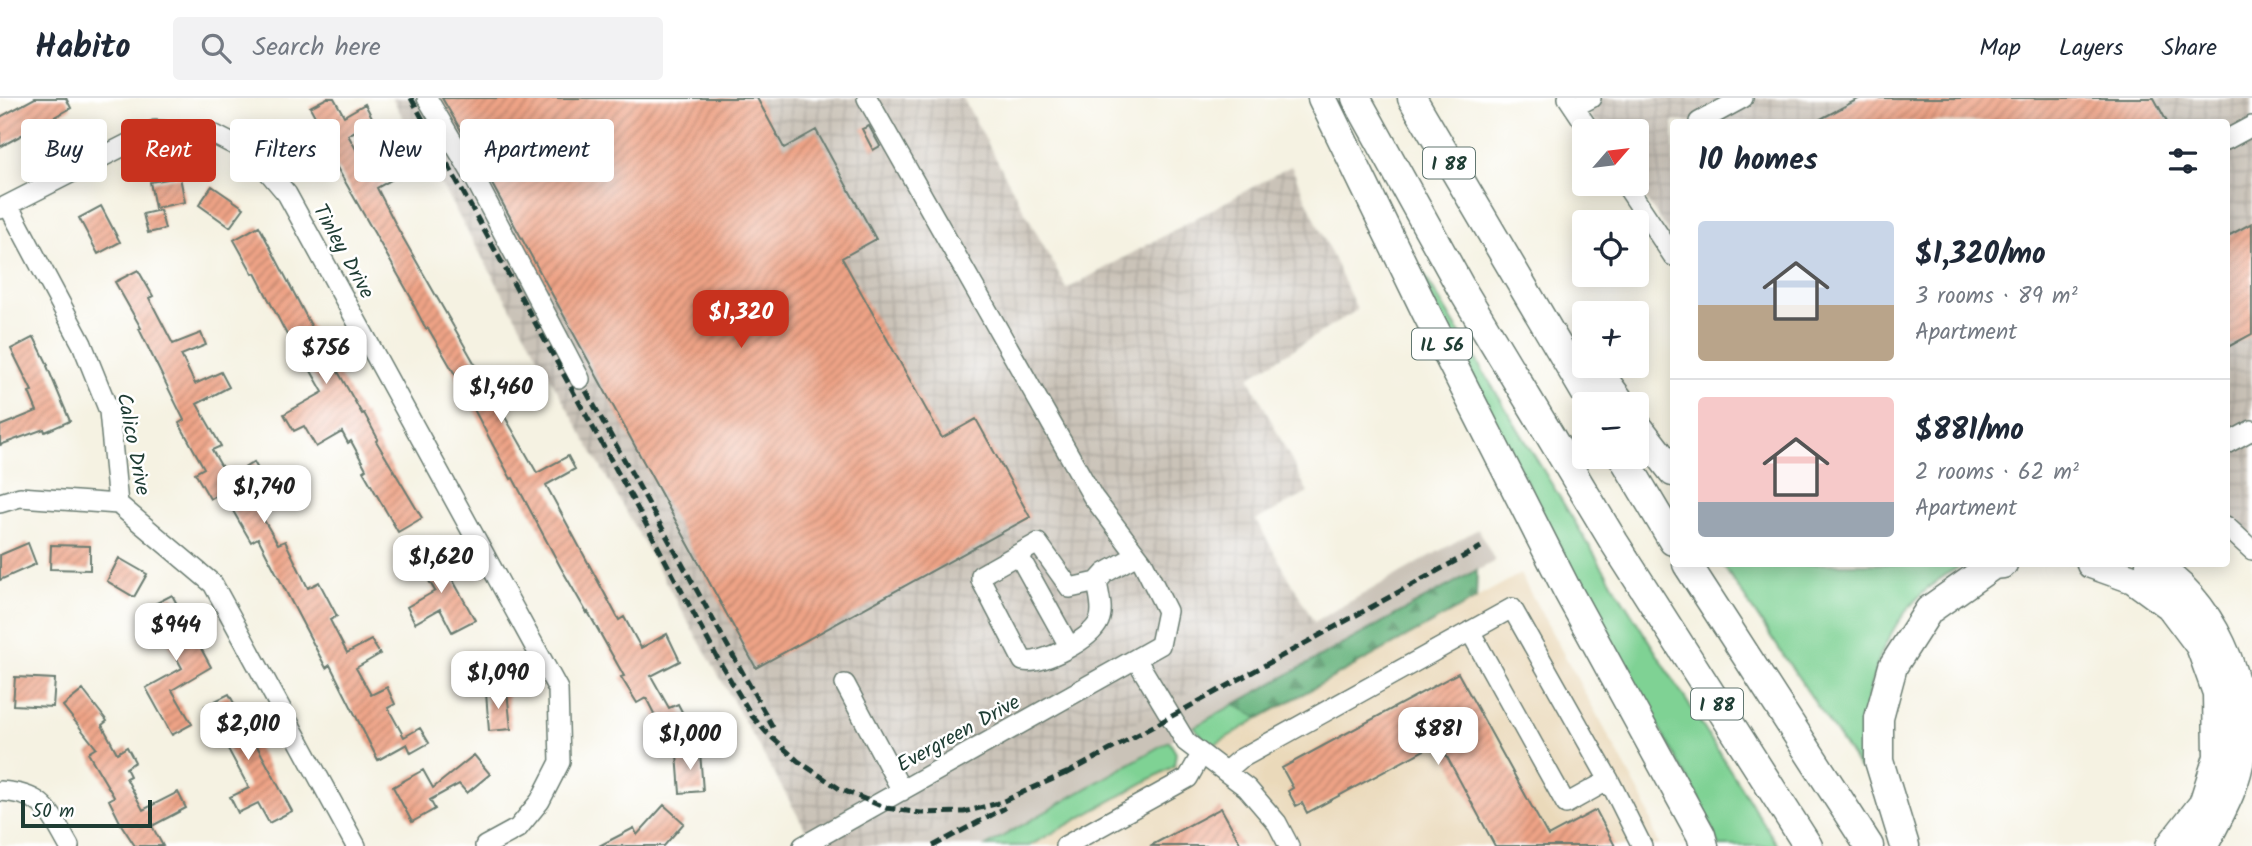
<!DOCTYPE html>
<html lang="en">
<head>
<meta charset="utf-8">
<style>
  :root { --surface:#fff; --page:#f2f2f3; --text:#1f2937; --muted:#747a83; --line:#e0e1e3; --accent:#c8321e }
  body { margin:0; font-family:Kalam,sans-serif; background:var(--page); color:var(--text); height:100vh; display:flex; flex-direction:column; font-size:26px; white-space:nowrap }
  * { box-sizing:border-box; margin:0 }
  p { font-size:23px; color:var(--muted) }
  .icon { flex:none; width:38px; height:38px; fill:none; stroke:currentColor; stroke-width:2; stroke-linecap:round; stroke-linejoin:round }
  .map { position:relative; flex:1; overflow:hidden }
  .details { position:absolute; left:1670px; top:21px; width:560px; height:448px; display:flex; flex-direction:column; background:var(--surface); border-radius:7px; box-shadow:0 4px 18px #0003 }
  .details>* { flex:none }
  .top-card { position:absolute; left:21px; top:21px; width:665px; height:63px; display:flex; gap:14px }
  .needle { width:46px; rotate:62deg }
  .controls { position:absolute; left:1572px; top:21px; display:grid; gap:14px }
  .controls a { display:grid; place-items:center; width:77px; height:77px; border-radius:7px; background:var(--surface); box-shadow:0 4px 18px #0003; font-size:35px }
  .scale { position:absolute; left:21px; bottom:18px; width:131px; box-sizing:border-box; padding-left:7px; border:4px solid #1f3d34; border-top:0; font-size:19px; line-height:24px; white-space:nowrap; color:#1f3d34; -webkit-text-stroke:5px #fff; paint-order:stroke }
  .price { position:absolute; translate:-50% -60px; padding:0 16px; border-radius:14px; background:#fff; color:#222; font-size:23px; line-height:46px; filter:drop-shadow(0 2px 4px #0008) }
  .price::after { content:''; position:absolute; left:50%; top:42px; width:21px; height:16px; margin-left:-10px; background:inherit; clip-path:polygon(0 0,100% 0,50% 100%) }
  .price.on { background:var(--accent); color:#fff }
  ul { padding:0; list-style:none }
  li { display:flex; align-items:center; gap:21px; height:175px; padding:0 28px }
  li+li { border-top:2px solid var(--line) }
  li span { display:grid; place-items:center; flex:none; width:196px; height:140px; border-radius:7px; color:#555 }
  li>.icon { margin-inline-start:auto }
  span .icon { width:84px; height:84px; fill:#fffc; stroke-width:1 }
  li b { font-size:30px }
  h2 { display:flex; justify-content:space-between; align-items:center; height:84px; padding:0 28px; font-size:30px }
  .chip { padding:0 24px; border-radius:7px; background:var(--surface); box-shadow:0 4px 18px #0003; font-size:24px; line-height:63px }
  .chip.on { background:var(--accent); color:#fff }
  header { display:flex; align-items:center; gap:42px; box-sizing:border-box; height:98px; padding:0 35px; background:var(--surface); border-bottom:2px solid var(--line) }
  header strong { font-size:33px }
  nav { display:flex; gap:38px; margin-inline-start:auto; font-size:24px }
  .search { width:490px; height:63px; background:var(--page); display:flex; align-items:center; gap:18px; box-sizing:border-box; padding:0 24px; border-radius:7px; color:var(--muted); font-size:26px }
  .map>svg:first-child { display:block }
  .built { fill:#ead9ba }
  .industrial { fill:url(#industrial-grid) }
  .railway { fill:#cac3b8 }
  .green { fill:#7fd294; stroke:#4f8864; stroke-width:2 }
  .forest { fill:url(#forest-firs); stroke:#437859; stroke-width:2 }
  .building { fill:url(#building-hatch) }
  .lines { fill:none; stroke-linecap:round; stroke-linejoin:round }
  .minor-casing { stroke:#6a7c71; stroke-width:22 }
  .highway-casing { stroke:#6a7c71; stroke-width:31 }
  .minor { stroke:#fff; stroke-width:19 }
  .highway { stroke:#fff; stroke-width:28 }
  .rail { stroke:#1f3d34; stroke-width:5; stroke-dasharray:10 5; stroke-linecap:butt }
  .labels { text-anchor:middle; stroke-width:5; stroke-linejoin:round; paint-order:stroke }
  .shield { fill:#fff; stroke:#627771; stroke-width:2 }
  .shield-label { font-size:19px; font-weight:bold; fill:#1f3d34 }
  .street-label { font-size:21px; fill:#1f3d34; stroke:#fff }
</style>
</head>
<body>
<header>
<strong>Habito</strong>
<div class="search"><svg class="icon" aria-label="search" viewBox="0 0 24 24"><circle cx="10" cy="10" r="6"/><path d="M15 15l6 6"/></svg>Search here</div>
<nav><a>Map</a><a>Layers</a><a>Share</a></nav>
</header>
<div class="map">
<svg width="2252" height="748" viewBox="0 0 2252 748">
  <defs>
    <pattern id="industrial-grid" width="8" height="8" patternUnits="userSpaceOnUse" patternTransform="scale(1.75)"><rect width="8" height="8" fill="#cac3b8"/><path d="M0 4h8M4 0v8" fill="none" stroke="#ada89f"/></pattern>
    <pattern id="forest-firs" width="22" height="20" patternUnits="userSpaceOnUse" patternTransform="scale(1.75)"><rect width="22" height="20" fill="#67b47e"/><path d="M5 1l3.5 6h-7zM16 11l3.5 6h-7z" fill="#549468"/></pattern>
    <pattern id="building-hatch" width="6" height="6" patternUnits="userSpaceOnUse" patternTransform="scale(1.75)"><rect width="6" height="6" fill="#eea386"/><path d="M-1 1l2-2M0 6l6-6M5 7l2-2" fill="none" stroke="#c0866e"/></pattern>
  </defs>
  <rect width="100%" height="100%" fill="#fff"/>
  <filter id="ink" filterUnits="userSpaceOnUse"><feTurbulence type="fractalNoise" baseFrequency=".0143" numOctaves="2"/><feDisplacementMap in="SourceGraphic" scale="14" xChannelSelector="R" yChannelSelector="G"/><feConvolveMatrix kernelMatrix="1 2 1 2 8 2 1 2 1" color-interpolation-filters="sRGB"/></filter>
  <filter id="wash" filterUnits="userSpaceOnUse"><feTurbulence type="fractalNoise" baseFrequency=".00686" numOctaves="4" result="noise"/><feDisplacementMap in="SourceGraphic" scale="28" xChannelSelector="R" yChannelSelector="G"/><feGaussianBlur stdDeviation="1.57" result="paint"/><feColorMatrix in="noise" values="0 0 0 0 0 0 0 0 0 0 0 0 0 0 0 0 0 1.4 0 .05"/><feComposite in="paint" operator="in"/></filter>
  <g filter="url(#wash)">
    <rect width="100%" height="100%" fill="#f5f2e2"/>
    <path class="built" d="M1520,476l125,229 14,43h-630z"/>
    <path class="industrial" d="M392,0h571l104,191 224,-123 66,144 -108,67 59,116 -52,27 58,102 -171,97 -137,72 -55,11 -3,22 -45,22h-88z
      M1580,0h672v439l-26,-24v-391h-553v116l-38,-54 1,-53h-36z"/>
    <path class="railway" d="M1478,431l17,32 -301,166 -208,119h-83l45,-22 3,-22 55,-11 137,-72z"/>
    <path class="green" d="M1422,173l179,294 177,281h-59l-18,-43 -116,-208 -167,-322z
      M1722,466h242c-79,41 -103,119 -100,203l-4,2z
      M1235,606l24,14 -48,29 -17,-20z
      M1169,643l7,12 -2,13 -145,80h-43z"/>
    <path class="forest" d="M1477,472l-1,29 -217,119 -24,-14z"/>
    <g id="blocks">
      <path class="building" d="M35,0h31l5,10 -71,39v-30z
        M327,0h7l10,18 21,-12 9,17 -26,14 20,36 21,-12 9,17 -21,12 21,41 139,244 31,-17 7,13 -29,16 73,135 5,-3 17,31 26,-14 13,27 -29,15 18,32 9,-4 14,27 -23,12 -23,-45 -9,5 -16,-26 3,-1 -36,-64 -1,1 -26,-45 -48,-90 -2,1 -51,-96 -32,-55 -2,1 -14,-27 1,-1 -82,-144 5,-2 -26,-48z
        M442,0h315l27,50 32,-18 60,109 -34,19 100,180 34,-19 54,98 -274,151 -270,-495z
        M1860,0h294l13,24h-352z
        M869,28l11,20 -7,4 -11,-21z
        M180,79l5,25 -30,6 -5,-26z
        M212,88l32,22 -14,19 -31,-22z
        M101,108l19,36 -22,12 -19,-36z
        M160,112l5,19 -17,4 -5,-19z
        M2252,125v111l-26,14v-111z
        M259,128l71,136 2,-1 30,53 2,-1 14,26 -2,2 46,77 -24,14 -35,-61 3,-2 -15,-28 -3,2 -6,-11 -26,15 -12,-21 -10,5 -10,-17 39,-22 -17,-30 -4,2 -47,-91 -2,1 -19,-34z
        M138,172l15,26 -4,2 24,46 28,-11 5,12 -25,10 14,29 26,-12 8,15 -32,17 24,42 -9,4 16,28 26,-16 9,16 -18,10 33,56 7,-3 23,47 11,-6 18,34 -7,4 17,33 24,-13 9,14 -24,14 15,27 16,-8 8,17 -7,4 16,29 16,-9 9,15 -18,10 -4,-9 -29,16 -48,-95 -4,3 -68,-130 -7,4 -29,-50 -12,7 -15,-26 9,-5 -25,-45 5,-3 -45,-91 2,-1 -26,-46z
        M34,239l14,28 -1,1 23,55 -25,11 -1,-3 -44,16v-19l37,-15 -8,-19 3,-1 -21,-42z
        M28,445l8,21 -36,16v-25z
        M51,447l39,1v24l-40,-1z
        M435,450l40,72 -23,12 -12,-23 -25,14 -8,-16 28,-16 -19,-32z
        M119,460l28,16 -13,23 -27,-16z
        M172,497l39,72 -39,23 20,34 -20,11 -26,-47 36,-20 -33,-61z
        M1458,575l90,163 48,-26 19,36h-120l-56,-104 -132,71 -5,-10 -6,3 -8,-15 5,-3 -11,-20z
        M15,579l40,2 -2,28 -40,-2z
        M83,592l24,31 -5,4 15,28 10,-6 8,15 -9,6 4,8 -4,2 17,32 35,-18 8,16 -34,18 11,20h-28l-13,-20 -13,-26 5,-3 -26,-44 8,-5 -33,-42z
        M507,593l4,38 -22,2 -3,-38z
        M229,596l63,117 -23,12 -11,-20 -20,10 -8,-16 19,-9 -44,-82z
        M700,654l3,39 -23,2 -3,-39z
        M474,657l16,19 -23,19 -8,-9 -29,16 5,9 -23,13 -19,-35 30,-17 10,18z
        M664,707l20,18 -20,23h-65l35,-18 3,7z
        M1221,710l21,38h-92z"/>
    </g>
  </g>
  <g filter="url(#ink)">
    <use href="#blocks" fill-opacity="0" stroke="#6a7c71" stroke-width="2"/>
    <g class="lines">
      <defs>
        <path id="minor" d="M427,0l48,81 105,200
          M1568,0l22,33
          M1574,9l17,-9
          M1699,24l44,-24
          M2226,42l26,-14
          M1625,86l48,72
          M8,107l74,139 27,67 9,93 95,80 143,262
          M0,111l155,-79 60,5 39,20 33,39 271,495 2,73 -20,39 -22,27 -33,18
          M2226,346l26,-14
          M0,405l20,-6 98,7
          M2226,428l26,24
          M1018,456l51,92
          M1097,484c2,13 7,28 2,39 -8,19 -57,44 -76,40l-42,-81v-5l57,-32 32,45 27,-6 8,-9 32,-18
          M1470,533l96,173 43,-24
          M1136,561l50,83 61,46 30,35 12,23
          M845,586l57,107
          M1226,673l14,-12 272,-151 97,172 33,66
          M0,693c45,3 49,20 69,55
          M803,748l357,-201 7,-34 -24,-48 -50,-66 -226,-399
          M1065,748l123,-68 13,-23"/>
        <path id="highway" d="M1322,0l104,214 140,276 135,247 3,11
          M1356,0l105,190 153,254 194,304
          M1412,0l180,306
          M1594,268l28,38
          M1636,326l37,48
          M1623,359l50,84
          M1687,466l182,282
          M2091,466l42,15 37,27 30,40 17,47 1,64 -15,47 -33,42
          M2150,466c60,31 100,121 91,188 -4,33 -20,60 -35,89l-5,5
          M1905,748l-26,-85v-43l14,-52 36,-56 64,-45 10,-1"/>
      </defs>
      <use href="#minor" class="minor-casing"/>
      <use href="#highway" class="highway-casing"/>
      <use href="#minor" class="minor"/>
      <use href="#highway" class="highway"/>
      <path class="rail" d="M411,0l222,402 86,161 33,55 15,17 31,28 42,28 46,19 35,5 43,-1 35,-9 74,-33
        M586,293l189,340
        M1066,676l415,-227
        M933,748l72,-38"/>
    </g>
  </g>
  <g class="labels">
    <g class="shield">
      <rect x="1423" y="49.5" width="52" height="31" rx="5"/>
      <rect x="1412" y="230.5" width="60" height="31" rx="5"/>
      <rect x="1691" y="590.5" width="52" height="31" rx="5"/>
    </g>
    <g class="shield-label">
      <text x="1449" y="72">I 88</text>
      <text x="1442" y="253">IL 56</text>
      <text x="1717" y="613">I 88</text>
    </g>
    <g class="street-label">
      <text transform="translate(344 153) rotate(61)" y="7">Tinley Drive</text>
      <text transform="translate(134 346) rotate(79)" y="7">Calico Drive</text>
      <text transform="translate(958 635) rotate(-29)" y="7">Evergreen Drive</text>
    </g>
  </g>
</svg>
<div class="controls">
<a><svg class="needle" viewBox="-14 -14 28 28"><path d="M0-13l5 13h-10z" fill="#e53935"/><path d="M0 13l5-13h-10z" fill="#747a83"/></svg></a>
<a><svg class="icon" aria-label="locate" viewBox="0 0 24 24"><circle cx="12" cy="12" r="6"/><path d="M12 2v4M12 18v4M2 12h4M18 12h4"/></svg></a>
<a>+</a>
<a>−</a>
</div>
<div class="scale">50 m</div>
<b class="price on" style="left:741px;top:252px">$1,320</b>
<b class="price" style="left:326px;top:288px">$756</b>
<b class="price" style="left:501px;top:327px">$1,460</b>
<b class="price" style="left:264px;top:427px">$1,740</b>
<b class="price" style="left:441px;top:497px">$1,620</b>
<b class="price" style="left:176px;top:565px">$944</b>
<b class="price" style="left:498px;top:613px">$1,090</b>
<b class="price" style="left:248px;top:664px">$2,010</b>
<b class="price" style="left:1438px;top:669px">$881</b>
<b class="price" style="left:690px;top:674px">$1,000</b>
<div class="top-card">
<a class="chip">Buy</a>
<a class="chip on">Rent</a>
<a class="chip">Filters</a>
<a class="chip">New</a>
<a class="chip">Apartment</a>
</div>
<section class="details">
<h2>10 homes<svg class="icon" aria-label="filters" viewBox="0 0 24 24"><path d="M4 7h16M4 17h16"/><circle cx="9" cy="7" r="2"/><circle cx="15" cy="17" r="2"/></svg></h2>
<ul>
<li><span style="background:linear-gradient(#c9d6e8 60%,#b9a48a 0)"><svg class="icon" aria-label="home" viewBox="0 0 24 24"><path d="M3 11l9-7 9 7M6 9v11h12V9"/></svg></span><div><b>$1,320/mo</b><p>3 rooms · 89 m²</p><p>Apartment</p></div></li>
<li><span style="background:linear-gradient(#f6c9c9 75%,#9aa5b1 0)"><svg class="icon" aria-label="home" viewBox="0 0 24 24"><path d="M3 11l9-7 9 7M6 9v11h12V9"/></svg></span><div><b>$881/mo</b><p>2 rooms · 62 m²</p><p>Apartment</p></div></li>
</ul>
</section>
</div>
</body>
</html>
